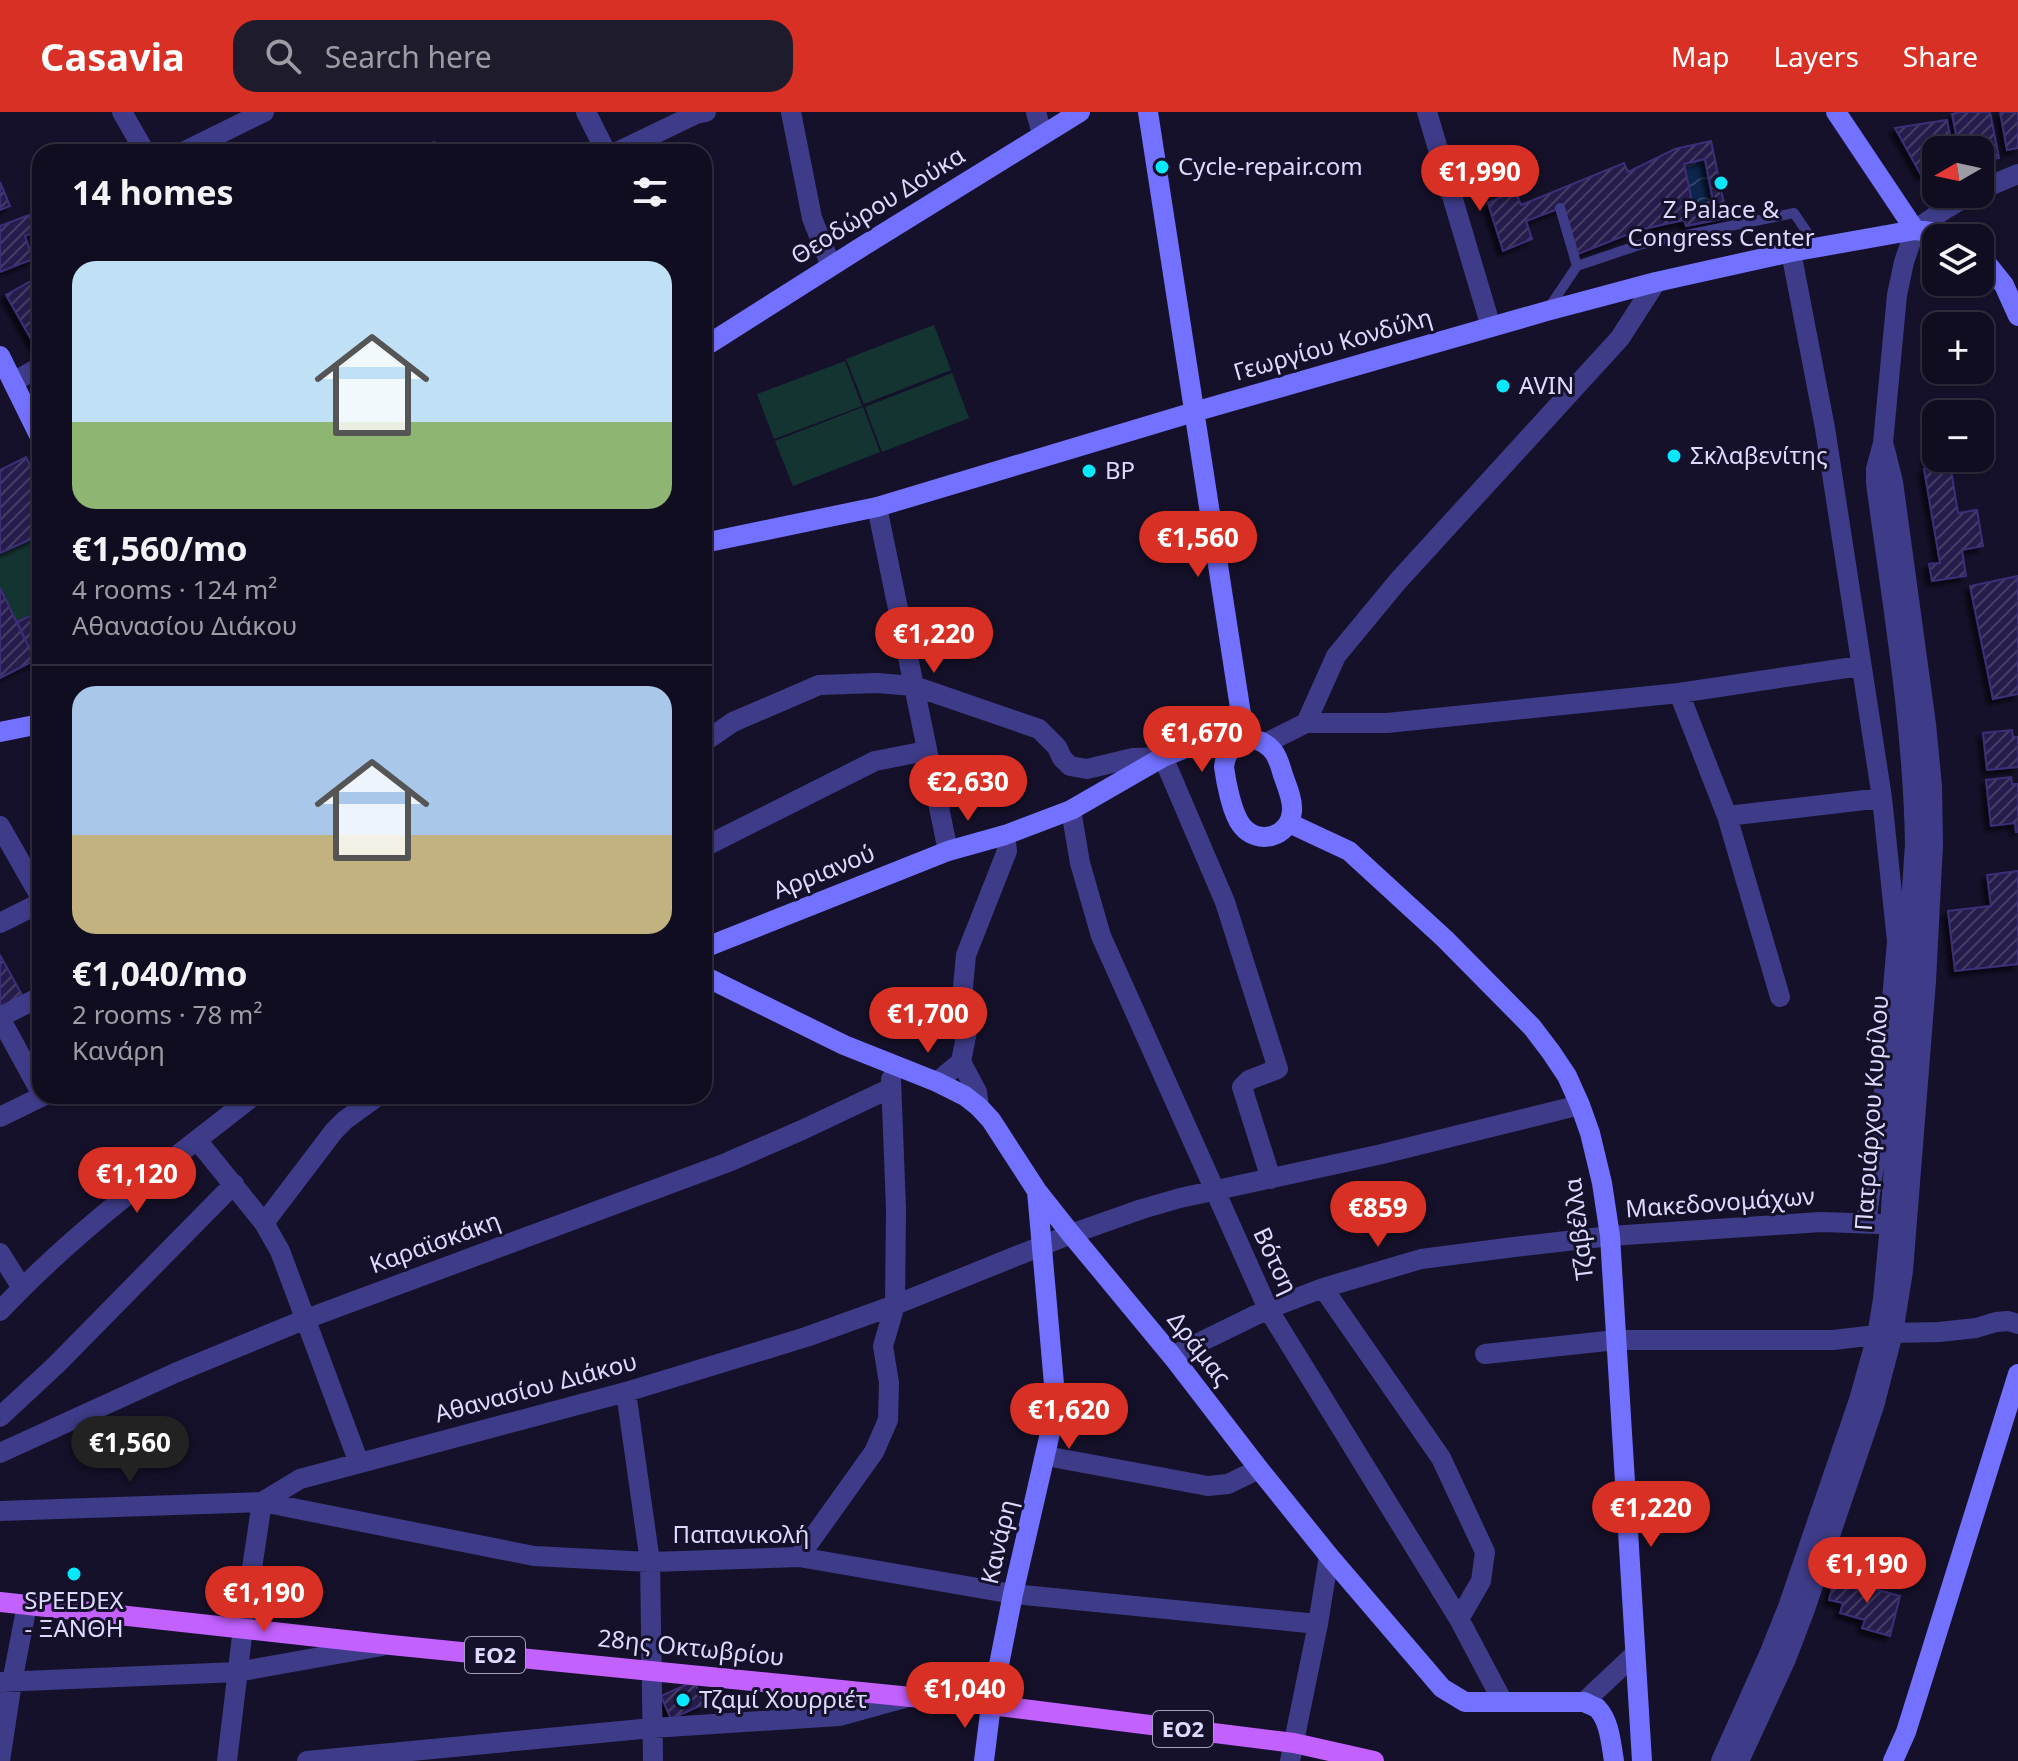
<!DOCTYPE html>
<html lang="en">
<head>
<meta charset="utf-8">
<style>
  :root { --surface:#100d20; --page:#1e1b2d; --text:#f1f3f6; --muted:#9c9ca5; --line:#302d3e; --accent:#d93025 }
  body { margin:0; font-family:"Noto Sans",sans-serif; background:var(--page); color:var(--text); height:100vh; display:flex; flex-direction:column; font-size:30px; white-space:nowrap }
  * { box-sizing:border-box; margin:0 }
  p { font-size:26px; color:var(--muted) }
  .icon { flex:none; width:44px; height:44px; fill:none; stroke:currentColor; stroke-width:2; stroke-linecap:round; stroke-linejoin:round }
  .map { position:relative; flex:1; overflow:hidden }
  .sheet { position:absolute; left:32px; top:32px; width:680px; height:960px; display:flex; flex-direction:column; background:var(--surface); border-radius:24px; box-shadow:0 2px 6px #0004,0 0 0 2px var(--line) }
  .sheet>* { flex:none }
  .needle { width:52px; rotate:261deg }
  .controls { position:absolute; left:1922px; top:24px; display:grid; gap:16px }
  .controls a { display:grid; place-items:center; width:72px; height:72px; border-radius:16px; background:var(--surface); box-shadow:0 2px 6px #0004,0 0 0 2px var(--line); font-size:40px }
  .price { position:absolute; translate:-50% -68px; padding:0 18px; border-radius:28px; background:var(--accent); color:#fff; font-size:26px; line-height:52px; filter:drop-shadow(0 2px 4px #0008) }
  .price::after { content:''; position:absolute; left:50%; top:48px; width:24px; height:18px; margin-left:-12px; background:inherit; clip-path:polygon(0 0,100% 0,50% 100%) }
  .price.on { background:#222; color:#fff }
  ul { padding:0; list-style:none }
  li { display:grid; align-content:center; gap:16px; height:424px; padding:0 40px }
  li+li { border-top:2px solid var(--line) }
  li span { display:grid; place-items:center; height:248px; border-radius:24px; color:#555 }
  li>.icon { margin-inline-start:auto }
  span .icon { width:144px; height:144px; fill:#fffc; stroke-width:1 }
  li b { font-size:34px }
  h2 { display:flex; justify-content:space-between; align-items:center; height:96px; padding:0 40px; font-size:34px }
  header { display:flex; align-items:center; gap:48px; box-sizing:border-box; height:112px; padding:0 40px; background:var(--accent); color:#fff }
  header strong { font-size:38px }
  nav { display:flex; gap:44px; margin-inline-start:auto; font-size:28px }
  .search { width:560px; height:72px; background:var(--page); display:flex; align-items:center; gap:20px; box-sizing:border-box; padding:0 28px; border-radius:24px; color:var(--muted); font-size:30px }
  .map>svg:first-child { display:block }
  .garden { fill:#143432 }
  .water { fill:url(#water-waves) }
  .building { fill:url(#building-hatch); stroke:#3c2f77; stroke-width:2; fill-rule:evenodd; filter:url(#shadow) }
  .lines { fill:none; stroke-linecap:round; stroke-linejoin:round }
  .lane { stroke:#3e3c89; stroke-width:10 }
  .street { stroke:#3e3c89; stroke-width:20 }
  .secondary { stroke:#7371ff; stroke-width:20 }
  .primary { stroke:#c261fe; stroke-width:20 }
  .poi-dot { fill:#06e8fe; stroke:#15112a; stroke-width:3 }
  .labels { text-anchor:middle; stroke-width:6; stroke-linejoin:round; paint-order:stroke }
  .shield { fill:#15112a; stroke:#a29ebf; stroke-width:2 }
  .shield-label { font-size:22px; font-weight:bold; fill:#dedaff }
  .poi-label { font-size:24px; fill:#dedaff; stroke:#15112a; text-anchor:start }
  .street-label { font-size:24px; fill:#dedaff; stroke:#15112a }
</style>
</head>
<body>
<header>
<strong>Casavia</strong>
<div class="search"><svg class="icon" aria-label="search" viewBox="0 0 24 24"><circle cx="10" cy="10" r="6"/><path d="M15 15l6 6"/></svg>Search here</div>
<nav><a>Map</a><a>Layers</a><a>Share</a></nav>
</header>
<div class="map">
<svg width="2018" height="1649" viewBox="0 0 2018 1649">
  <defs>
    <pattern id="water-waves" width="16" height="10" patternUnits="userSpaceOnUse" patternTransform="scale(2)"><rect width="16" height="10" fill="#0d254d"/><path d="M0 5q4-4 8 0t8 0" fill="none" stroke="#304468"/></pattern>
    <pattern id="building-hatch" width="6" height="6" patternUnits="userSpaceOnUse" patternTransform="scale(2)"><rect width="6" height="6" fill="#261d4b"/><path d="M-1 1l2-2M0 6l6-6M5 7l2-2" fill="none" stroke="#453d66"/></pattern>
    <filter id="shadow"><feDropShadow dx="-5" dy="5" stdDeviation="2" flood-color="#0009"/></filter>
  </defs>
  <rect width="100%" height="100%" fill="#15112a"/>
  <path class="garden" d="M934,213l17,45 -87,34 -18,-45z
    M845,249l17,45 -88,33 -17,-45z
    M952,261l17,45 -87,34 -17,-45z
    M863,295l17,45 -87,34 -18,-45z
    M40,423v76l-23,11 -17,-34v-35z"/>
  <path class="water" d="M1705,47l8,42 -20,5 -9,-42z"/>
  <path class="building" d="M1960,0h30l9,46 -19,4v-12h-21l-7,-36z
    M2000,0h18v36l-11,2z
    M1947,8l6,30h-17v22l-15,3 -26,-47z
    M1711,29l16,77 -41,8 -2,-6 -45,10 -61,24 -15,-47 -37,14 6,18 -29,12 -15,-48 27,-12 6,14 103,-42 4,9 47,-23zM1705,47l8,42 -20,5 -9,-42z
    M434,30l5,10h-27z
    M0,70l10,24 -10,4z
    M29,103l6,17 -10,4 8,23 -33,13v-46z
    M40,164v79l-34,-60z
    M26,345l14,29v49l-40,18v-83z
    M1936,346h13l9,55 19,-3 6,36 -21,4 4,26 -34,5 -3,-17 11,-1 -16,-94 4,-1 -1,-9z
    M2018,464v118l-25,5 -23,-113z
    M0,476l35,72 -35,18z
    M40,499v60l-23,-49z
    M2012,618l1,7h5v30l-31,3 -4,-37z
    M2011,665l1,7h6v48h-2l-1,-9 -24,3 -5,-46z
    M2018,759v93l-63,7 -7,-60 43,-5 -4,-31z
    M0,843l22,40 -22,13z
    M1835,1466l65,18 -10,40 -28,-8 3,-8 -25,-7 3,-10 -14,-3z
    M694,1569l10,23 -33,15 -10,-23z"/>
  <g class="lines">
    <path class="lane" d="M1560,96l17,58
      M1548,197l29,-43 65,-22 152,-31 23,34"/>
    <path class="street" d="M122,0l23,40
      M586,0l20,40
      M791,0l21,106 19,48
      M1036,0l6,22
      M1427,0l64,215
      M183,40l81,-40
      M617,40l79,-38 10,-2
      M1980,78l38,-16
      M1791,140l34,176 57,370 15,143 -12,143 -19,139
      M13,270l27,-15
      M877,395l71,344
      M1679,581l48,123 53,181
      M1306,611l30,-67 62,-75 222,-243 36,-56
      M704,630l29,-20 86,-37 58,-2 37,3 125,43 18,18 5,11 8,8 17,3 46,-11 30,-1 62,145 53,167 -29,11 -7,7 29,92
      M1266,631l40,-20h81l292,-30 181,-27
      M1071,698l9,53 21,73 167,373 191,310 44,83
      M1727,704l155,-18
      M0,714l40,70
      M704,735l171,-86 51,-10
      M0,811l40,-20
      M0,905l40,-20
      M0,906l40,73
      M961,950l16,30 2,15
      M937,970l24,-20 7,-36 -5,-39 3,-32 41,-104 -2,-16
      M0,1005l43,-21
      M197,1028l67,83 16,28 79,212
      M264,1111l70,-92 11,-11 33,-24
      M0,1141l22,35
      M1323,1176l118,170 44,94 -4,29 -22,38
      M0,1199c76,-81 166,-146 253,-215
      M1485,1242l131,-14h217l60,-7 46,-1 37,-4 20,-6 12,-1 10,3
      M1172,1244l96,-47 55,-21 98,-29 93,-12 96,-11 211,-14 59,2
      M626,1280l24,170 3,199
      M0,1305l56,-52 178,-181
      M0,1341l175,-80 131,-54 420,-156 76,-33 89,-42
      M1046,1344l162,30 20,-2 31,-15
      M262,1390l272,54 116,6 149,-5 214,37 305,30
      M0,1399l262,-9 38,-23 326,-87 180,-55 89,-32 176,-71 71,-25 38,-11 202,-44 198,-49
      M799,1445l75,-105 14,-32 1,-37 -6,-37 12,-41 1,-96 -5,-130
      M0,1570l237,-10 145,-26
      M1584,1590l51,-48
      M0,1649l12,-79 15,-77
      M227,1649l16,-133 19,-126
      M307,1649l345,-33 187,-12 69,-19
      M1290,1649l28,-137 11,-68
      M1721,1649l49,-109 18,-45 71,-207 18,-64 6,-37 7,-74 25,-381c-2,-121 -23,-241 -39,-361v-14l7,-26 14,-148 7,-33 11,-32 32,-22 24,-14
      M1739,1649l47,-102 18,-47 70,-206 19,-73 10,-62 23,-290 7,-136 -1,-59 -6,-62 -33,-242 -9,-36"/>
    <path class="secondary" d="M1148,0l97,628
      M1836,0l79,118
      M1980,143l24,30 14,31
      M704,235l156,-99 220,-136
      M0,244l40,81
      M704,431l173,-36 317,-95 353,-101 109,-29 135,-30 124,-22 16,2 22,6
      M0,620l40,-8
      M1254,627c20,6 24,18 29,36 4,11 10,25 9,36 -2,26 -34,35 -50,15 -10,-12 -16,-44 -18,-59 2,-18 13,-26 30,-28z
      M1289,711l60,28 96,88 87,88 19,25 16,24 13,29 10,28 12,50 8,53 32,525
      M704,836l244,-97 57,-16 66,-25 92,-53 28,-11h24l14,5
      M704,864l140,69 93,37 28,14 14,11 12,13 46,71 34,43 101,122 87,113 70,87 113,132 23,14h119c2,1 11,5 13,6 13,13 14,36 17,53
      M984,1649l7,-56 22,-111 43,-187 -19,-216
      M1893,1649l13,-29 112,-358"/>
    <path class="primary" d="M0,1490l391,43 600,60 303,38 80,18"/>
  </g>
  <g class="poi-dot">
    <circle cx="1162" cy="55" r="8"/>
    <circle cx="1721" cy="71" r="8"/>
    <circle cx="1503" cy="274" r="8"/>
    <circle cx="1674" cy="344" r="8"/>
    <circle cx="1089" cy="359" r="8"/>
    <circle cx="74" cy="1462" r="8"/>
    <circle cx="683" cy="1588" r="8"/>
  </g>
  <g class="labels">
    <g class="shield">
      <rect x="465" y="1525" width="60" height="36" rx="6"/>
      <rect x="1153" y="1599" width="60" height="36" rx="6"/>
    </g>
    <g class="shield-label">
      <text x="495" y="1551">ΕΟ2</text>
      <text x="1183" y="1625">ΕΟ2</text>
    </g>
    <g class="poi-label">
      <text x="1178" y="63">Cycle-repair.com</text>
      <text x="1721" y="106" text-anchor="middle">Z Palace &amp;<tspan x="1721" dy="28">Congress Center</tspan></text>
      <text x="1519" y="282">AVIN</text>
      <text x="1690" y="352">Σκλαβενίτης</text>
      <text x="1105" y="367">BP</text>
      <text x="74" y="1497" text-anchor="middle">SPEEDEX<tspan x="74" dy="28">- ΞΑΝΘΗ</tspan></text>
      <text x="699" y="1596">Τζαμί Χουρριέτ</text>
    </g>
    <g class="street-label">
      <text transform="translate(878 94) rotate(-32)" y="8">Θεοδώρου Δούκα</text>
      <text transform="translate(1333 233) rotate(-16)" y="8">Γεωργίου Κονδύλη</text>
      <text transform="translate(824 760) rotate(-22)" y="8">Αρριανού</text>
      <text transform="translate(1872 1001) rotate(-86)" y="8">Πατριάρχου Κυρίλου</text>
      <text transform="translate(1720 1091) rotate(-4)" y="8">Μακεδονομάχων</text>
      <text transform="translate(1579 1117) rotate(-97)" y="8">Τζαβέλλα</text>
      <text transform="translate(435 1131) rotate(-20)" y="8">Καραϊσκάκη</text>
      <text transform="translate(1275 1149) rotate(65)" y="8">Βότση</text>
      <text transform="translate(1199 1237) rotate(52)" y="8">Δράμας</text>
      <text transform="translate(536 1276) rotate(-15)" y="8">Αθανασίου Διάκου</text>
      <text x="741" y="1431">Παπανικολή</text>
      <text transform="translate(999 1430) rotate(-77)" y="8">Κανάρη</text>
      <text transform="translate(691 1536) rotate(6)" y="8">28ης Οκτωβρίου</text>
    </g>
  </g>
</svg>
<div class="controls">
<a><svg class="needle" viewBox="-14 -14 28 28"><path d="M0-13l5 13h-10z" fill="#e53935"/><path d="M0 13l5-13h-10z" fill="#9c9ca5"/></svg></a>
<a><svg class="icon" aria-label="layers" viewBox="0 0 24 24"><path d="M12 4l9 5-9 5-9-5zM3 14l9 5 9-5"/></svg></a>
<a>+</a>
<a>−</a>
</div>
<b class="price" style="left:1480px;top:101px">€1,990</b>
<b class="price" style="left:1198px;top:467px">€1,560</b>
<b class="price" style="left:934px;top:563px">€1,220</b>
<b class="price" style="left:1202px;top:662px">€1,670</b>
<b class="price" style="left:968px;top:711px">€2,630</b>
<b class="price" style="left:928px;top:943px">€1,700</b>
<b class="price" style="left:137px;top:1103px">€1,120</b>
<b class="price" style="left:1378px;top:1137px">€859</b>
<b class="price" style="left:1069px;top:1339px">€1,620</b>
<b class="price on" style="left:130px;top:1372px">€1,560</b>
<b class="price" style="left:1651px;top:1437px">€1,220</b>
<b class="price" style="left:1867px;top:1493px">€1,190</b>
<b class="price" style="left:264px;top:1522px">€1,190</b>
<b class="price" style="left:965px;top:1618px">€1,040</b>
<section class="sheet">
<h2>14 homes<svg class="icon" aria-label="filters" viewBox="0 0 24 24"><path d="M4 7h16M4 17h16"/><circle cx="9" cy="7" r="2"/><circle cx="15" cy="17" r="2"/></svg></h2>
<ul>
<li><span style="background:linear-gradient(#bfe0f5 65%,#8fb573 0)"><svg class="icon" aria-label="home" viewBox="0 0 24 24"><path d="M3 11l9-7 9 7M6 9v11h12V9"/></svg></span><div><b>€1,560/mo</b><p>4 rooms · 124 m²</p><p>Αθανασίου Διάκου</p></div></li>
<li><span style="background:linear-gradient(#a9c7e8 60%,#c2b280 0)"><svg class="icon" aria-label="home" viewBox="0 0 24 24"><path d="M3 11l9-7 9 7M6 9v11h12V9"/></svg></span><div><b>€1,040/mo</b><p>2 rooms · 78 m²</p><p>Κανάρη</p></div></li>
</ul>
</section>
</div>
</body>
</html>
